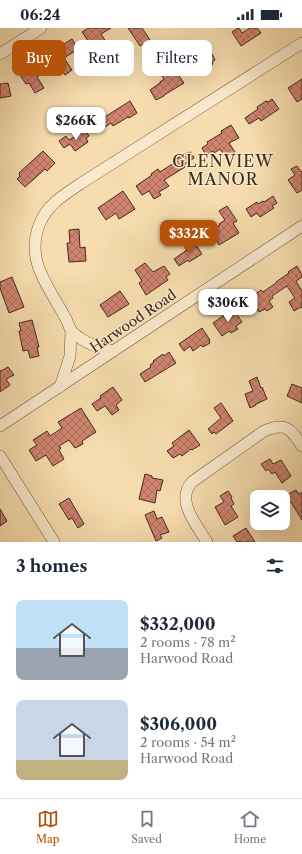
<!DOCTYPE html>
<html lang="en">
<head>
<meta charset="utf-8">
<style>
  :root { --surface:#fff; --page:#f6f6f7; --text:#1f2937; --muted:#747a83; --line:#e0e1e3; --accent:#b45309 }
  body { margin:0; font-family:"Libre Caslon Text",serif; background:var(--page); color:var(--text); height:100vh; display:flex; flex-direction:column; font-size:15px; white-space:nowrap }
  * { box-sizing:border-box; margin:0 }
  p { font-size:13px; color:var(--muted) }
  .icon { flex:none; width:22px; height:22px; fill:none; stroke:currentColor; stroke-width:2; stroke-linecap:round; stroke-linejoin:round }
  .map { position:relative; height:514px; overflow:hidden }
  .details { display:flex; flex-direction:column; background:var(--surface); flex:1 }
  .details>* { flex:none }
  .guide { position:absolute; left:12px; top:12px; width:278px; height:36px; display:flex; gap:8px }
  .controls { position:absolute; left:250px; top:462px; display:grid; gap:8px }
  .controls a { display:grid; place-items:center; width:40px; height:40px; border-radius:8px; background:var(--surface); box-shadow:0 4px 16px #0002; font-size:20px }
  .price { position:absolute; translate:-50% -34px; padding:0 9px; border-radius:8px; background:#fff; color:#222; font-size:13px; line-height:26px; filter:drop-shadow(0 1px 2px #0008) }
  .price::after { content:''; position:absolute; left:50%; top:24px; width:12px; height:9px; margin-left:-6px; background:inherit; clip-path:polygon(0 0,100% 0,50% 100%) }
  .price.active { background:var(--accent); color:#fff }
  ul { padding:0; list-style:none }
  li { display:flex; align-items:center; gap:12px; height:100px; padding:0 16px }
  li span { display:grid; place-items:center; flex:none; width:112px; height:80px; border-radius:8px; color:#555 }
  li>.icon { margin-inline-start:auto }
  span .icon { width:48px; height:48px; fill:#fffc; stroke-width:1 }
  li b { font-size:17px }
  h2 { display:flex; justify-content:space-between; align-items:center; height:48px; padding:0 16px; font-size:17px }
  .pill { padding:0 14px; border-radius:8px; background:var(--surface); box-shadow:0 4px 16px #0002; font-size:14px; line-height:36px }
  .pill.active { background:var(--accent); color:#fff }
  .status { display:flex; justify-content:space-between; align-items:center; height:28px; padding:0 20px; background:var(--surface); direction:ltr }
  .status svg { height:11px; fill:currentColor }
  .menu { display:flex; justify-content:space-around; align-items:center; height:56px; border-top:1px solid var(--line); background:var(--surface); font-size:11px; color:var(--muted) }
  .menu a { display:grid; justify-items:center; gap:2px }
  .menu .active { color:var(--accent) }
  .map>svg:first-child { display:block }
  .building { fill:url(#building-cross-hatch); stroke:#422a1b }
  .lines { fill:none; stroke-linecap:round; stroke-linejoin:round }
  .minor-casing { stroke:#6f5640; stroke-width:12 }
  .minor { stroke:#f9e8ca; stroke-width:11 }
  .labels { text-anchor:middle; stroke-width:3; stroke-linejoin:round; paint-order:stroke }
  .street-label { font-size:14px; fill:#422a1b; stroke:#f9e8ca }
  .quarter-label { font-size:16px; letter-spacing:1px; fill:#422a1b; stroke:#f9e8ca }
</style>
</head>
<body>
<div class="status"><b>06:24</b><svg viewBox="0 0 49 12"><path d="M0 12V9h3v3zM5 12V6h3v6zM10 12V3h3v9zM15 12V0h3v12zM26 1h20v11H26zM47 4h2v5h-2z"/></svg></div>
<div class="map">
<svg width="302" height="514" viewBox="0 0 302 514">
  <defs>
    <pattern id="building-cross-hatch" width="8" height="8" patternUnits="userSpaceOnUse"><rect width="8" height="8" fill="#d08470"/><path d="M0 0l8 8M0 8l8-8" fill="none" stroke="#aa6c5b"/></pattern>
  </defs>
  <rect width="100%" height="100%" fill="#f6dcae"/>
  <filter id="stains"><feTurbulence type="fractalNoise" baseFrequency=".005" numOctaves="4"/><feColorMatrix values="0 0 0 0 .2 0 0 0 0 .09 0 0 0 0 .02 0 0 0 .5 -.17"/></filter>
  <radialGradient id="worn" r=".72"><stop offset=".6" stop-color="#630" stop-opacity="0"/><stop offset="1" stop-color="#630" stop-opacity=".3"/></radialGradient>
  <path class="building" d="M88,0h23l-10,6 7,11 -9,6 -7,-11 -3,2 -7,-10z
    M128,0h14l8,12 -10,6z
    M238,0h1l3,5 8,-5h7l4,5 -20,13 -9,-14z
    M72,11l6,10 -14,9 8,12 -7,5 -11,-17 -11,8 4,5 -10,6 7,11 -9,5 -6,-10 -3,1 -8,-12z
    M206,26l2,2 4,-2 3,6 -3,2 1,2 -3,2 1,2 -5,4 -2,-2 -3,2 -4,-7 -6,5 -5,-8 7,-4 2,3z
    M168,40l5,7 4,-2 7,10 -20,12v1l-8,4 -6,-10 10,-7v-1l4,-3 -4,-6z
    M302,51v20l-5,3 -9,-14z
    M8,55l3,13 -11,2v-14z
    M272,71l7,10 -18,12 -2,-3 -10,6 -4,-6 13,-9 -1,-2 9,-6 2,1z
    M130,73l7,12 -8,5 -1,-1 -15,9 -2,-3 -6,4 -5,-7z
    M231,97l8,13 -10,5 6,9 -9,6 -6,-9 -6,4 -1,-2 -7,4 -4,-7 6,-4 -1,-2 15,-9 -1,-2z
    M85,102l4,6 -3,2 2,4 -13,9 -5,-7 -6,4 -5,-7 7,-5 3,4z
    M43,123l12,12 -8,8 -2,-2 -20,18 -8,-8 3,-3 -1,-3z
    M191,124l3,6 -10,7 1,2 -21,13 5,6 -10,6 2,3 -7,4 -5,-8 -7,4 -6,-9 16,-11 -1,-1 7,-5 2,3 14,-9 -1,-2 11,-7z
    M297,138l4,6 1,-1v19l-5,3 -9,-13 7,-5 -4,-6z
    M123,163l12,18 -16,10 -3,-6 -10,7 -8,-12z
    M273,168l4,7 -5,3 2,2 -14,9 -3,-4 -6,4 -5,-8 11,-7 1,2 5,-3 1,1z
    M227,178l10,15 -4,2 6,10 -20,12 -3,-6 -4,2 -5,-7 13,-9 -1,-1 6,-4 -6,-9z
    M79,201l1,19 5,-1 1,14 -17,1 -2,-19h3l-1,-13z
    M192,214l3,3h1l6,9 -13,8 -1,-2 -9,6 -5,-7 13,-9 -2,-3z
    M145,235l8,9 11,-6 6,8 -4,3 2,3 -22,15 -7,-12 3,-2 -7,-11z
    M297,238l5,9v2l-6,4 6,10v17l-1,-1 -7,4 -5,-9 6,-4 -8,-12 -15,10 1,2 -4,3 4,6 -6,4 -2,-2 -6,3 -2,-3 -7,4 -5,-9 7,-4 -2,-2 11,-8 2,2 13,-9v-1l13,-9 -1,-1z
    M12,249l12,30 -15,6 -9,-25v-6z
    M120,263l9,13 -21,13 -8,-12z
    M233,281l9,13 -6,4 2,3 -7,4 -2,-2 -7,5 -9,-13z
    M32,292l7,27h-2l2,9 -9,2 -2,-8 -5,1 -4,-20h2l-2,-8z
    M202,300l8,12 -1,1 1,2 -7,4 -2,-2 -8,6 -3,-5 -6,5 -5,-7z
    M169,324l7,11 -31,19 -5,-8 11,-7 -1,-2 4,-3 -1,-1 10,-7 1,2z
    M8,339l6,8 -8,4 4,6 -10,7v-22l1,1z
    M257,349l4,11 1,-1 5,12 -11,5v1l-6,3 -5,-14 8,-3 -4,-10z
    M292,356l10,4v15l-15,-7z
    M113,359l9,13 -6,5 3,5 -7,5 -7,-9 -8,5 -5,-7 9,-6 -1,-2z
    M221,375l12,18 -17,13 -2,-2 -2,2 -4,-5 13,-11 -7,-10z
    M81,380l15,24 -14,9 1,3 -8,4 -6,-8 -10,6 2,2 -2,2 5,9 -11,7 -7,-11 -10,6 -7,-11 8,-5 -4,-5 14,-9 3,5 12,-8 -4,-6z
    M189,402l11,15 -8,5 -1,-1 -9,7 -2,-2 -7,4 -6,-7 7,-5 -2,-3z
    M270,431l3,5 8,-4 10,16 -9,7 -7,-11 -3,2 -4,-5 -2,2 -5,-7z
    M145,446l7,2v2l11,2 -3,11 -3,-1 -2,13 -16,-4z
    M296,462l3,4 3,-2v28l-11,-18 -2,1 -4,-7z
    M228,463l4,6 -1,1 3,6 -3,2 7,11 -13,8 -10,-18 9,-5 -4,-6z
    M69,470l15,26 -6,4 -6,-10 -3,2 -10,-16z
    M0,481l7,12 -7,5z
    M154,483l3,8 5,-2 7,15 -9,3 2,3 -6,3 -11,-26z
    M246,500l9,14h-18l-4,-6z"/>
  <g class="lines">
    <defs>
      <path id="minor" d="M0,26l41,-26
        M114,323c-12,-3 -23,-5 -34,-13 -3,-2 -7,-5 -9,-8 -2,-3 -3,-7 -5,-11 -2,-4 -4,-7 -6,-11 -16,-27 -34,-52 -20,-85 8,-19 24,-28 40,-39l222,-141
        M60,359l10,-31 1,-26
        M0,398l302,-200
        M0,428l54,86
        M207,514c-10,-17 -32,-41 -15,-60l72,-51c22,-9 26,-3 38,15"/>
    </defs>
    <use href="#minor" class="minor-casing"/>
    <use href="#minor" class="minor"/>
  </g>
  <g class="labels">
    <g class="street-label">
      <text transform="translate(133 293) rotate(-34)" y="5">Harwood Road</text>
    </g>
    <g class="quarter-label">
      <text x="223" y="139">GLENVIEW<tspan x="223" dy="18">MANOR</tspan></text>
    </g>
  </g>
  <rect width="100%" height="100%" filter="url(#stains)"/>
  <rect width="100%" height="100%" fill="url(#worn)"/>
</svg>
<div class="controls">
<a><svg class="icon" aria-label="layers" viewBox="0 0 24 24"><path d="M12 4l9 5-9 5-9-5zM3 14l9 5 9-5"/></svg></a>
</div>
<b class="price" style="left:76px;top:113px">$266K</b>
<b class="price active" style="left:189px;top:226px">$332K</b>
<b class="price" style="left:228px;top:295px">$306K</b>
<div class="guide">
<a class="pill active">Buy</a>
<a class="pill">Rent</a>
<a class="pill">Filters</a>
</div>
</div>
<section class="details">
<h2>3 homes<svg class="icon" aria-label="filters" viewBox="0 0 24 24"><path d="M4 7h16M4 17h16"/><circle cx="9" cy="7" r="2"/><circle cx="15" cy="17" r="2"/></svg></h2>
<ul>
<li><span style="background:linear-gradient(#bfe0f5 60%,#9aa5b1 0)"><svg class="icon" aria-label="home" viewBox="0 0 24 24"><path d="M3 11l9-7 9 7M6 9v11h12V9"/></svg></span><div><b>$332,000</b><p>2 rooms · 78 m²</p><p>Harwood Road</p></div></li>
<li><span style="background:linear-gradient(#c9d6e8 75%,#c2b280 0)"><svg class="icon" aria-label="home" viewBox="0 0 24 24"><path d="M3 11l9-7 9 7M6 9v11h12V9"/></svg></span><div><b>$306,000</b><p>2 rooms · 54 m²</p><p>Harwood Road</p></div></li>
</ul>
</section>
<nav class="menu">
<a class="active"><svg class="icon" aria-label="map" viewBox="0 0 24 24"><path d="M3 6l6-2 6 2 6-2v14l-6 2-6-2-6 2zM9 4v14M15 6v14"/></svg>Map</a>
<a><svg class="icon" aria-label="saved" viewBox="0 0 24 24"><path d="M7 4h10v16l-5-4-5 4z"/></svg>Saved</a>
<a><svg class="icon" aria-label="home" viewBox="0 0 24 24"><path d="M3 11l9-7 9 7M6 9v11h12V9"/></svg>Home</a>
</nav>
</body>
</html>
